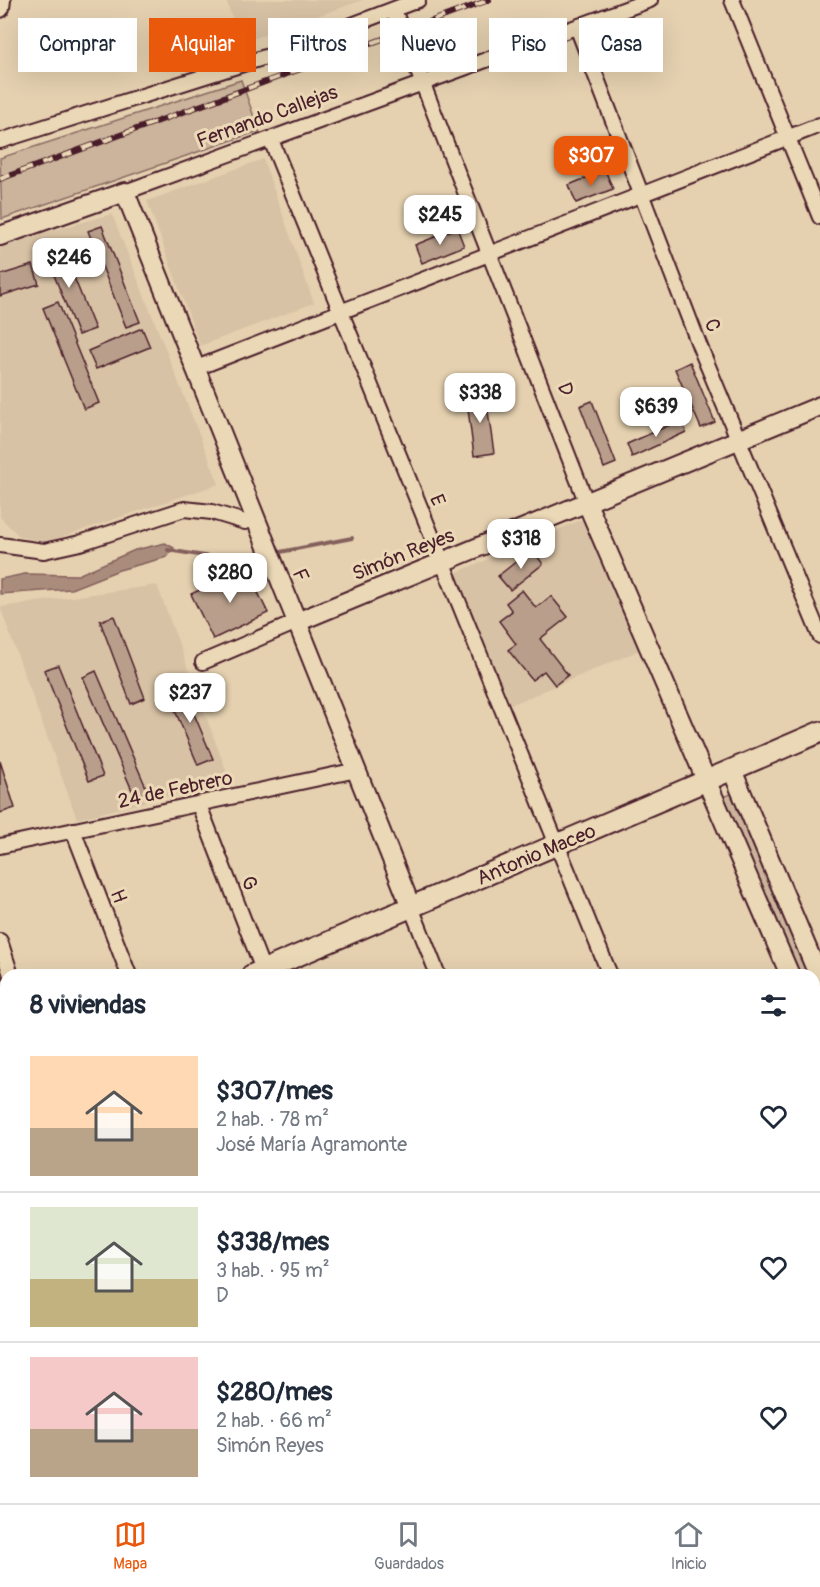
<!DOCTYPE html>
<html lang="es">
<head>
<meta charset="utf-8">
<style>
  :root { --surface:#fff; --page:#f2f2f3; --text:#1f2937; --muted:#747a83; --line:#e0e1e3; --accent:#ea580c }
  body { margin:0; font-family:Pangolin,sans-serif; background:var(--page); color:var(--text); height:100vh; display:flex; flex-direction:column; font-size:22px; white-space:nowrap }
  * { box-sizing:border-box; margin:0 }
  p { font-size:20px; color:var(--muted) }
  .icon { flex:none; width:33px; height:33px; fill:none; stroke:currentColor; stroke-width:2; stroke-linecap:round; stroke-linejoin:round }
  .map { position:relative; flex:1; overflow:hidden }
  .details { position:absolute; left:0px; top:969px; width:820px; height:534px; display:flex; flex-direction:column; background:var(--surface); border-radius:18px 18px 0 0; box-shadow:0 6px 24px #0002 }
  .details>* { flex:none }
  .hud { position:absolute; left:18px; top:18px; width:784px; height:54px; display:flex; gap:12px }
  .price { position:absolute; translate:-50% -51px; padding:0 14px; border-radius:12px; background:#fff; color:#222; font-size:20px; line-height:39px; filter:drop-shadow(0 2px 3px #0008) }
  .price::after { content:''; position:absolute; left:50%; top:36px; width:18px; height:14px; margin-left:-9px; background:inherit; clip-path:polygon(0 0,100% 0,50% 100%) }
  .price.current { background:var(--accent); color:#fff }
  ul { padding:0; list-style:none }
  li { display:flex; align-items:center; gap:18px; height:150px; padding:0 30px }
  li+li { border-top:2px solid var(--line) }
  li span { display:grid; place-items:center; flex:none; width:168px; height:120px; border-radius:0px; color:#555 }
  li>.icon { margin-inline-start:auto }
  span .icon { width:72px; height:72px; fill:#fffc; stroke-width:1 }
  li b { font-size:26px }
  h2 { display:flex; justify-content:space-between; align-items:center; height:72px; padding:0 30px; font-size:26px }
  .tag { padding:0 21px; border-radius:0px; background:var(--surface); box-shadow:0 6px 24px #0002; font-size:21px; line-height:54px }
  .tag.current { background:var(--accent); color:#fff }
  .tabs { display:flex; justify-content:space-around; align-items:center; height:84px; border-top:2px solid var(--line); background:var(--surface); font-size:16px; color:var(--muted) }
  .tabs a { display:grid; justify-items:center; gap:3px }
  .tabs .current { color:var(--accent) }
  .map>svg:first-child { display:block }
  .built { fill:#d8c2a5 }
  .green { fill:#cbb49b; stroke:#8a6a63; stroke-width:1.5 }
  .water { fill:#aa8c7d; stroke:#84605c; stroke-width:1.5 }
  .lines { fill:none; stroke-linecap:round; stroke-linejoin:round }
  .stream { stroke:#84605c; stroke-width:4 }
  .building { fill:#b99f8b; stroke:#4a1f2b; stroke-width:1.5 }
  .minor-casing { stroke:#4a1f2b; stroke-width:18 }
  .tertiary-casing { stroke:#4a1f2b; stroke-width:22 }
  .secondary-casing { stroke:#4a1f2b; stroke-width:24 }
  .minor { stroke:#ebd8b6; stroke-width:14 }
  .tertiary { stroke:#ebd8b6; stroke-width:18 }
  .secondary { stroke:#ebd8b6; stroke-width:20 }
  .rail-casing { stroke:#4a1f2b; stroke-width:6 }
  .rail { stroke:#ebd8b6; stroke-width:4; stroke-dasharray:11; stroke-linecap:butt }
  .labels { text-anchor:middle; stroke-width:6; stroke-linejoin:round; paint-order:stroke }
  .street-label { font-size:20px; fill:#4a1f2b; stroke:#ebd8b6 }
</style>
</head>
<body>
<div class="map">
<svg width="820" height="1503" viewBox="0 0 820 1503">
  <rect width="100%" height="100%" fill="#e5d1b0"/>
  <filter id="ink" filterUnits="userSpaceOnUse"><feTurbulence type="fractalNoise" baseFrequency=".0167" numOctaves="2"/><feDisplacementMap in="SourceGraphic" scale="12" xChannelSelector="R" yChannelSelector="G"/><feConvolveMatrix kernelMatrix="1 2 1 2 8 2 1 2 1" color-interpolation-filters="sRGB"/></filter>
  <g filter="url(#ink)">
    <path class="built" d="M226,0h137l-122,43z
      M263,159l51,144 -114,43 -53,-145z
      M112,214l107,270 -172,58 -27,-5 -20,-20v-272z
      M583,519l57,131 -129,55 -56,-132z
      M157,585l73,196 -153,38 -77,-212z
      M814,1053l6,14v96l-5,2z"/>
    <path class="green" d="M241,80l18,51 -257,88 -2,-61z
      M731,794l77,181h-9l-76,-178z"/>
    <path class="water" d="M165,543l9,5 -7,9 -48,13 -48,19 -71,5v-15l25,-5 53,1 57,-25z"/>
    <g class="lines">
      <path class="stream" d="M168,550l61,10 35,-6
        M275,553l77,-15"/>
    </g>
    <path class="building" d="M605,170l8,19 -37,14 -7,-18z
      M102,226l38,96 -14,5 -38,-96z
      M457,228l7,18 -42,17 -7,-18z
      M60,243l35,86 -17,6 -34,-85z
      M33,265l6,19 -39,12v-21z
      M58,302l41,101 -15,6 -41,-101z
      M142,328l8,19 -54,22 -8,-18z
      M690,362l25,60 -14,6 -26,-59z
      M485,391l9,62 -20,3 -8,-63z
      M592,401l24,62 -12,5 -24,-62z
      M681,420l5,12 -54,25 -5,-13z
      M532,549l11,15 -33,26 -12,-14z
      M246,568l22,45 -55,26 -22,-45z
      M522,590l14,18 15,-12 17,21 -28,22 28,36 -13,10 -11,-14 -12,9 -24,-30 8,-6 -17,-23 13,-10 -6,-8z
      M114,616l31,82 -14,6 -31,-83z
      M58,665l45,111 -14,5 -45,-111z
      M96,671l52,121 -13,5 -52,-120z
      M181,683l32,76 -15,6 -32,-76z
      M0,761l15,47 -15,5z
      M820,1135v23l-6,2v-23z"/>
    <g class="lines">
      <defs>
        <path id="minor" d="M732,0l88,217
          M394,10l192,491
          M577,27l123,320 120,289
          M271,140l339,835
          M0,141l278,-88 140,-53
          M125,192l525,-192
          M194,369l626,-244
          M0,545l44,6 36,-8 104,-34 28,3 33,10 10,-3
          M203,662l94,-40
          M199,805l66,170
          M73,830l56,145
          M0,846l357,-76
          M411,907l27,68
          M0,941l11,34
          M814,998l6,-2
          M814,1278l6,13
          M0,1327l6,-3
          M814,1473l6,14
          M191,1497l2,6
          M324,1497l3,6
          M473,1497l3,6
          M566,1497l3,6
          M652,1497l2,6"/>
        <path id="tertiary" d="M0,8l1,-8
          M0,236l125,-44 286,715
          M586,501l204,474
          M297,622l523,-216
          M732,770l88,209
          M814,1032l6,13
          M814,1175l6,-2
          M4,1503l15,-6"/>
        <path id="secondary" d="M252,975l568,-243
          M0,1081l6,-2"/>
      </defs>
      <use href="#minor" class="minor-casing"/>
      <use href="#tertiary" class="tertiary-casing"/>
      <use href="#secondary" class="secondary-casing"/>
      <use href="#minor" class="minor"/>
      <use href="#tertiary" class="tertiary"/>
      <use href="#secondary" class="secondary"/>
      <defs>
        <path id="rail" d="M0,179l489,-179"/>
      </defs>
      <use href="#rail" class="rail-casing"/>
      <use href="#rail" class="rail"/>
    </g>
  </g>
  <g class="labels">
    <g class="street-label">
      <text transform="translate(267 116) rotate(-20)" y="7">Fernando Callejas</text>
      <text transform="translate(713 325) rotate(68)" y="7">C</text>
      <text transform="translate(566 389) rotate(69)" y="7">D</text>
      <text transform="translate(438 500) rotate(68)" y="7">E</text>
      <text transform="translate(403 554) rotate(-22)" y="7">Simón Reyes</text>
      <text transform="translate(301 575) rotate(67)" y="7">F</text>
      <text transform="translate(175 789) rotate(-12)" y="7">24 de Febrero</text>
      <text transform="translate(536 854) rotate(-23)" y="7">Antonio Maceo</text>
      <text transform="translate(250 883) rotate(69)" y="7">G</text>
      <text transform="translate(119 896) rotate(69)" y="7">H</text>
    </g>
  </g>
</svg>
<b class="price current" style="left:591px;top:187px">$307</b>
<b class="price" style="left:440px;top:246px">$245</b>
<b class="price" style="left:69px;top:289px">$246</b>
<b class="price" style="left:480px;top:424px">$338</b>
<b class="price" style="left:656px;top:438px">$639</b>
<b class="price" style="left:521px;top:570px">$318</b>
<b class="price" style="left:230px;top:604px">$280</b>
<b class="price" style="left:190px;top:724px">$237</b>
<div class="hud">
<a class="tag">Comprar</a>
<a class="tag current">Alquilar</a>
<a class="tag">Filtros</a>
<a class="tag">Nuevo</a>
<a class="tag">Piso</a>
<a class="tag">Casa</a>
</div>
<section class="details">
<h2>8 viviendas<svg class="icon" aria-label="filters" viewBox="0 0 24 24"><path d="M4 7h16M4 17h16"/><circle cx="9" cy="7" r="2"/><circle cx="15" cy="17" r="2"/></svg></h2>
<ul>
<li><span style="background:linear-gradient(#ffd9b3 60%,#b9a48a 0)"><svg class="icon" aria-label="home" viewBox="0 0 24 24"><path d="M3 11l9-7 9 7M6 9v11h12V9"/></svg></span><div><b>$307/mes</b><p>2 hab. · 78 m²</p><p>José María Agramonte</p></div><svg class="icon" aria-label="heart" viewBox="0 0 24 24"><path d="M12 20l-8-8c-3-5 5-10 8-4 3-6 11-1 8 4z"/></svg></li>
<li><span style="background:linear-gradient(#dfe7d0 60%,#c2b280 0)"><svg class="icon" aria-label="home" viewBox="0 0 24 24"><path d="M3 11l9-7 9 7M6 9v11h12V9"/></svg></span><div><b>$338/mes</b><p>3 hab. · 95 m²</p><p>D</p></div><svg class="icon" aria-label="heart" viewBox="0 0 24 24"><path d="M12 20l-8-8c-3-5 5-10 8-4 3-6 11-1 8 4z"/></svg></li>
<li><span style="background:linear-gradient(#f6c9c9 60%,#b9a48a 0)"><svg class="icon" aria-label="home" viewBox="0 0 24 24"><path d="M3 11l9-7 9 7M6 9v11h12V9"/></svg></span><div><b>$280/mes</b><p>2 hab. · 66 m²</p><p>Simón Reyes</p></div><svg class="icon" aria-label="heart" viewBox="0 0 24 24"><path d="M12 20l-8-8c-3-5 5-10 8-4 3-6 11-1 8 4z"/></svg></li>
</ul>
</section>
</div>
<nav class="tabs">
<a class="current"><svg class="icon" aria-label="map" viewBox="0 0 24 24"><path d="M3 6l6-2 6 2 6-2v14l-6 2-6-2-6 2zM9 4v14M15 6v14"/></svg>Mapa</a>
<a><svg class="icon" aria-label="saved" viewBox="0 0 24 24"><path d="M7 4h10v16l-5-4-5 4z"/></svg>Guardados</a>
<a><svg class="icon" aria-label="home" viewBox="0 0 24 24"><path d="M3 11l9-7 9 7M6 9v11h12V9"/></svg>Inicio</a>
</nav>
</body>
</html>
